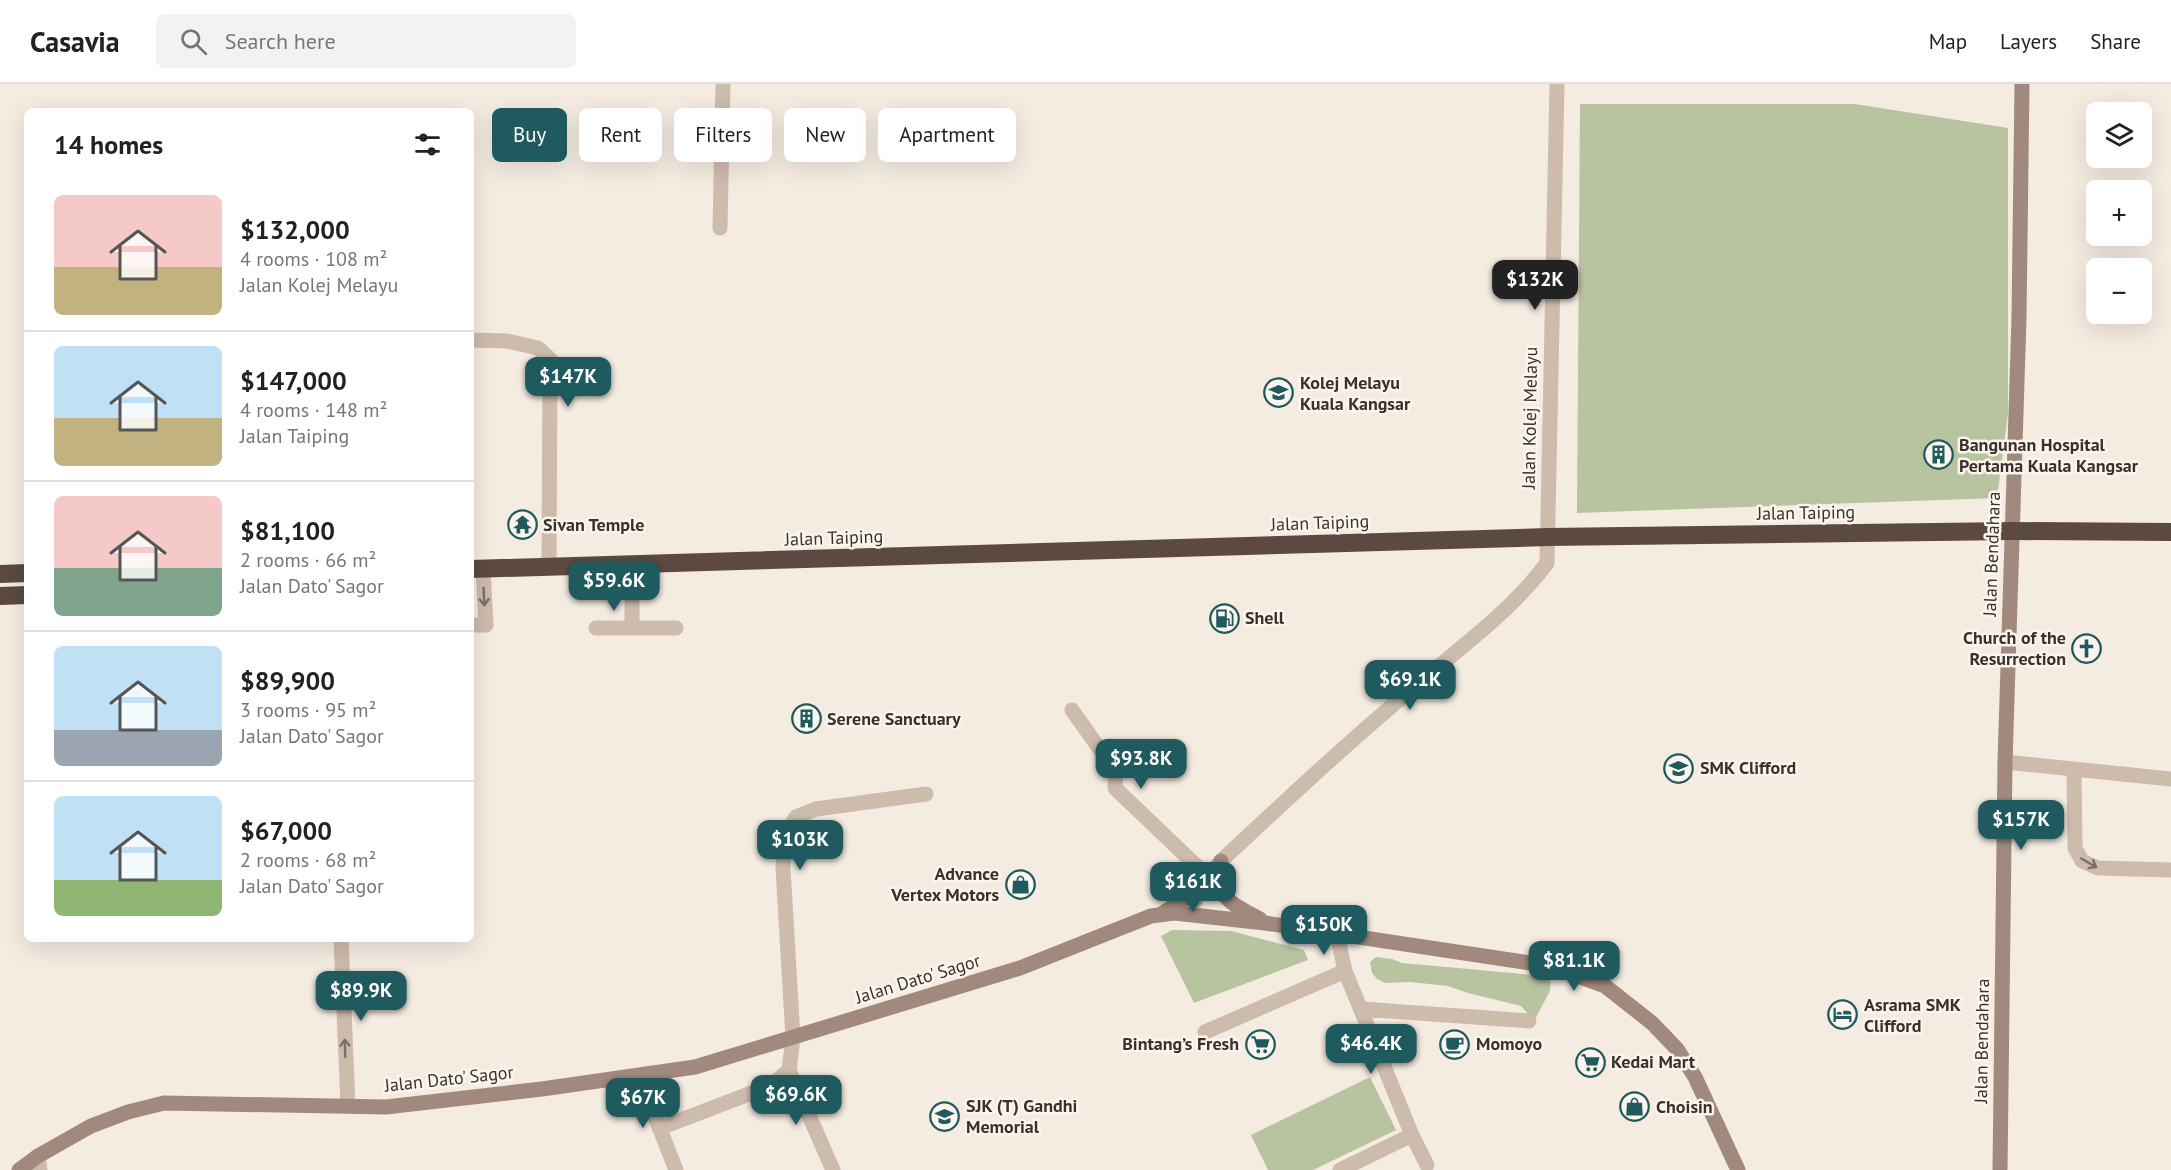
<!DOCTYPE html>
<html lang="en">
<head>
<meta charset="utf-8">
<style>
  :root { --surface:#fff; --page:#f2f2f2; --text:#222; --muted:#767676; --line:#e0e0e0; --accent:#1f5a5e }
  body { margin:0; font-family:"PT Sans",sans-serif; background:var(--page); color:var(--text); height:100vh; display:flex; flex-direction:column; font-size:22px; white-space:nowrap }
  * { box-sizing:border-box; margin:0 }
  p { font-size:20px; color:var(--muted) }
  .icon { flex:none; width:33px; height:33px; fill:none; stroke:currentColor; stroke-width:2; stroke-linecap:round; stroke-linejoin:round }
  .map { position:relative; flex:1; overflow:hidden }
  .sheet { position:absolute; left:24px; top:24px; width:450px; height:834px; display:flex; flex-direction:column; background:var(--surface); border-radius:9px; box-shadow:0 6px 24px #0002 }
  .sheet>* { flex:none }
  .guide { position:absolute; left:492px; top:24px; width:570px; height:54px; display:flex; gap:12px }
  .buttons { position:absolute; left:2086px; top:18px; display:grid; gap:12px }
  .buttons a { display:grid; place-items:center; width:66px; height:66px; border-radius:9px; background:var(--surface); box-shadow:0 6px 24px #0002; font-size:30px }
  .price { position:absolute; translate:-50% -51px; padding:0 14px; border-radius:12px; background:var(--accent); color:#fff; font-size:20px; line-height:39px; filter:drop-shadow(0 2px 3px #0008) }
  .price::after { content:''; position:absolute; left:50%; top:36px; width:18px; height:14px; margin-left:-9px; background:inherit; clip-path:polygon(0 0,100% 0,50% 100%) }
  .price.current { background:#222; color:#fff }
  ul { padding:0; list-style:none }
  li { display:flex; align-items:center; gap:18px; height:150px; padding:0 30px }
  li+li { border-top:2px solid var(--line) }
  li span { display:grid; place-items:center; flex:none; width:168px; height:120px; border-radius:9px; color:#555 }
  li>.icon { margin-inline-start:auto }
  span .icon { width:72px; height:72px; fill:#fffc; stroke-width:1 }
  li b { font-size:26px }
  h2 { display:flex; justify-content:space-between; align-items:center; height:72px; padding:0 30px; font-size:26px }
  .tag { padding:0 21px; border-radius:9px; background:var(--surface); box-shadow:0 6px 24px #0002; font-size:21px; line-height:54px }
  .tag.current { background:var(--accent); color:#fff }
  header { display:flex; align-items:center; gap:36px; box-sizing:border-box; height:84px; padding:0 30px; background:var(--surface); border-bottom:2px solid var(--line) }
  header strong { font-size:28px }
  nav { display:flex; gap:33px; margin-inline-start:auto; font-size:21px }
  .search { width:420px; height:54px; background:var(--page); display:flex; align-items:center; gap:15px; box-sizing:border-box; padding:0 21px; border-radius:9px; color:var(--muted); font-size:22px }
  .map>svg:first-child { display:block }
  .green { fill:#b8c4a0 }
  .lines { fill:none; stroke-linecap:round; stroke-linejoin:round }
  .street { stroke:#cdbbac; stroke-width:15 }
  .secondary { stroke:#a18a7d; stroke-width:15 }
  .highway { stroke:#5c4a42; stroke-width:18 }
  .oneway { stroke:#7d6f65 }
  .labels { text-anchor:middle; stroke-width:5; stroke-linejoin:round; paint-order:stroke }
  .poi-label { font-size:18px; font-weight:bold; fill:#3b302b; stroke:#fbf5ee; text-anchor:start }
  .street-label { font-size:18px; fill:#3b302b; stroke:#fbf5ee }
</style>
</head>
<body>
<header>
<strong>Casavia</strong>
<div class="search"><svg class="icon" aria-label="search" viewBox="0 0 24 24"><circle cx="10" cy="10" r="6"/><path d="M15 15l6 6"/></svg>Search here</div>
<nav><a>Map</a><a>Layers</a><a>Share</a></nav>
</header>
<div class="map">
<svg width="2171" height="1086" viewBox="0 0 2171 1086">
  <rect width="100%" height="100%" fill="#f4ebe1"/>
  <path class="green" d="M1580,20h275l153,24v286l-11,84 -420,15z
    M1172,846l59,1 73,19 4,10 -114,43 -33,-67z
    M1376,873l16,2 10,4 142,13 7,6 -1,9 -16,30 -13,-15 -53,-13 -20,-7 -38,-4 -25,1 -8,-4 -5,-6 -2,-11z
    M1370,993l26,53 -83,40h-45l-17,-35z"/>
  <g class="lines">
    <path class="street" d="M720,144l3,-144
      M471,256l36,1 31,7 12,11 -1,208
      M632,481v63
      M471,541h15l-3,-56
      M596,544h80
      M1072,626l44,62 -1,16 93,89
      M2005,678l166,17
      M2074,686l1,78 7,13 16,7 73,2
      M1174,829l21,-12 8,-18 18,-22c61,-57 122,-114 186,-168 48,-42 102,-79 140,-130l10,-479
      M1337,850l8,37 67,164 15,30
      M341,855l7,167
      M1362,925l167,12
      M1205,948l140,-61
      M789,986l44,100
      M639,992l37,94
      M660,1044l110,-42 19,-16 4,-32 -10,-170 2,-33 11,-18 20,-8 110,-15
      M38,1072l2,14
      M1340,1086l72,-35"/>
    <path class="secondary" d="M1221,777c-2,6 -5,13 -4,19 2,20 28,31 43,39
      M1161,830l22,-14 20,-17
      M19,1086l19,-14 53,-30 37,-14 36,-9 222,4 156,-18 153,-22 325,-99 131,-52 23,-3 91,10 285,43 55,20 47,37 25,26 18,28 43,93
      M2000,1086l5,-408 14,-444 3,-234"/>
    <path class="highway" d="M471,485l1077,-32 465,-6 158,1
      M0,490l27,-1
      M0,512l27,-1"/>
  </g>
  <defs><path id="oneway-shaft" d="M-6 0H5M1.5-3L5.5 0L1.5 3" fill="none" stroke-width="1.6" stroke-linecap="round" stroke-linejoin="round" transform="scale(1.5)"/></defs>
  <g class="oneway">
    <use href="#oneway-shaft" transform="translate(484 513) rotate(87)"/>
    <use href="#oneway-shaft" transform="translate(2089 779) rotate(30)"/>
    <use href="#oneway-shaft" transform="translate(345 964) rotate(-92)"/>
  </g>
  <defs>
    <symbol id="school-ring" viewBox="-11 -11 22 22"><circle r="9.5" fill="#fbf5ee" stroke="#1f5a5e" stroke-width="1.5"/><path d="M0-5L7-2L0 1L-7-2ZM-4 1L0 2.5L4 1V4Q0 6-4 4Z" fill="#1f5a5e"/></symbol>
    <symbol id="building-ring" viewBox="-11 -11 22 22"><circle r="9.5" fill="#fbf5ee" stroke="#1f5a5e" stroke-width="1.5"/><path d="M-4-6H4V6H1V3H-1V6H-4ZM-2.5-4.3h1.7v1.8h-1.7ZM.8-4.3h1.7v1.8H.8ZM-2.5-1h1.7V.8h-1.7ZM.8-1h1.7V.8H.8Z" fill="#1f5a5e"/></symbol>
    <symbol id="temple-ring" viewBox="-11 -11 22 22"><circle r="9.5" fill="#fbf5ee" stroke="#1f5a5e" stroke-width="1.5"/><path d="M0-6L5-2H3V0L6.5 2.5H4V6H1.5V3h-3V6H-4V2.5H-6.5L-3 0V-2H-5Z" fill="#1f5a5e"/></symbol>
    <symbol id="fuel-ring" viewBox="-11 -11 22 22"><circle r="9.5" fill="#fbf5ee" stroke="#1f5a5e" stroke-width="1.5"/><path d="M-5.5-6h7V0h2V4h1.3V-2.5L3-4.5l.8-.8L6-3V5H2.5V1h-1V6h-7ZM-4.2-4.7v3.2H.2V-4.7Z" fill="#1f5a5e"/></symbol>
    <symbol id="church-ring" viewBox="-11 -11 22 22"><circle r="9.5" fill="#fbf5ee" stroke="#1f5a5e" stroke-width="1.5"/><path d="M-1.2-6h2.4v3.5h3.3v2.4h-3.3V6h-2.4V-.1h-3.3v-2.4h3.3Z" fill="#1f5a5e"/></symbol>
    <symbol id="shop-ring" viewBox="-11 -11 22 22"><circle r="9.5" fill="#fbf5ee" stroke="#1f5a5e" stroke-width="1.5"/><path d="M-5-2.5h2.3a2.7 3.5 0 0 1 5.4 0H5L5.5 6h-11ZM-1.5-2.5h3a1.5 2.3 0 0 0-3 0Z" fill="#1f5a5e"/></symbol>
    <symbol id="hotel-ring" viewBox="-11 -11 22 22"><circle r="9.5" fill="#fbf5ee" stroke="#1f5a5e" stroke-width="1.5"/><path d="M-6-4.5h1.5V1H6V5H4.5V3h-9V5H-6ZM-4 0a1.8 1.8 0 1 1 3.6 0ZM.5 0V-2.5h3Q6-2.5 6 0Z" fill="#1f5a5e"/></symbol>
    <symbol id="supermarket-ring" viewBox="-11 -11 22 22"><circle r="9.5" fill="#fbf5ee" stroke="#1f5a5e" stroke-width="1.5"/><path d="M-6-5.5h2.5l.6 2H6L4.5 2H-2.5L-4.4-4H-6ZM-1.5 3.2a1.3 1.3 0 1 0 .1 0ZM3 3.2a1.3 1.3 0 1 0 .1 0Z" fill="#1f5a5e"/></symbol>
    <symbol id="cafe-ring" viewBox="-11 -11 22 22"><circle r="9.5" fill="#fbf5ee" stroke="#1f5a5e" stroke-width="1.5"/><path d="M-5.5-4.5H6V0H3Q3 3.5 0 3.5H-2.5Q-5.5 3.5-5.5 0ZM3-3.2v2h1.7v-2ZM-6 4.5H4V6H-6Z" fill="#1f5a5e"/></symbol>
  </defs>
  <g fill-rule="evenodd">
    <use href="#school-ring" x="1262" y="292" width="33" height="33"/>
    <use href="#building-ring" x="1922" y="354" width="33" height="33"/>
    <use href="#temple-ring" x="506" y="424" width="33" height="33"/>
    <use href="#fuel-ring" x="1208" y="518" width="33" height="33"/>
    <use href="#church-ring" x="2070" y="548" width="33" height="33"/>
    <use href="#building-ring" x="790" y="618" width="33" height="33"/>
    <use href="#school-ring" x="1662" y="668" width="33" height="33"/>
    <use href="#shop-ring" x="1004" y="784" width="33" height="33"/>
    <use href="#hotel-ring" x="1826" y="914" width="33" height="33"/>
    <use href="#supermarket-ring" x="1244" y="944" width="33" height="33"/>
    <use href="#cafe-ring" x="1438" y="944" width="33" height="33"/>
    <use href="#supermarket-ring" x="1574" y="962" width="33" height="33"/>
    <use href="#shop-ring" x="1618" y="1006" width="33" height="33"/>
    <use href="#school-ring" x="928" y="1016" width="33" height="33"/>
  </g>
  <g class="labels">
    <g class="poi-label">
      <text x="1300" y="305">Kolej Melayu<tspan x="1300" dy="21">Kuala Kangsar</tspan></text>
      <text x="1959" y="367">Bangunan Hospital<tspan x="1959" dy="21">Pertama Kuala Kangsar</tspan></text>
      <text x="543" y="447">Sivan Temple</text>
      <text x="1245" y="540">Shell</text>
      <text x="2066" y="560" text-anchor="end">Church of the<tspan x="2066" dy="21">Resurrection</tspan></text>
      <text x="827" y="641">Serene Sanctuary</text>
      <text x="1700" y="690">SMK Clifford</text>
      <text x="999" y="796" text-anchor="end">Advance<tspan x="999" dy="21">Vertex Motors</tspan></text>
      <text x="1864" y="927">Asrama SMK<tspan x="1864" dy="21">Clifford</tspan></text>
      <text x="1239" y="966" text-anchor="end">Bintang’s Fresh</text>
      <text x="1476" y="966">Momoyo</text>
      <text x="1611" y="984">Kedai Mart</text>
      <text x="966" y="1028">SJK (T) Gandhi<tspan x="966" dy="21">Memorial</tspan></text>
      <text x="1656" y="1029">Choisin</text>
    </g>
    <g class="street-label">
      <text transform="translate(1530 334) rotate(-89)" y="6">Jalan Kolej Melayu</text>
      <text transform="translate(1806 429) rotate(-1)" y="6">Jalan Taiping</text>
      <text transform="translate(1320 439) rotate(-2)" y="6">Jalan Taiping</text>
      <text transform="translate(834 454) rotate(-2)" y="6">Jalan Taiping</text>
      <text transform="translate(1992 470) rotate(-88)" y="6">Jalan Bendahara</text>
      <text transform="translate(918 895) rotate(-17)" y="6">Jalan Dato' Sagor</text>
      <text transform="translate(1982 957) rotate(-89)" y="6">Jalan Bendahara</text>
      <text transform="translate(449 995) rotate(-6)" y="6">Jalan Dato' Sagor</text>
    </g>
  </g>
</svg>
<div class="buttons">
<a><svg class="icon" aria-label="layers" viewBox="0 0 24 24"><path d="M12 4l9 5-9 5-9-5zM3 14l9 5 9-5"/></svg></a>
<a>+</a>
<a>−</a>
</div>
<b class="price current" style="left:1535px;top:227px">$132K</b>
<b class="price" style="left:568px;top:324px">$147K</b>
<b class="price" style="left:614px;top:528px">$59.6K</b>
<b class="price" style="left:1410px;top:627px">$69.1K</b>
<b class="price" style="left:1141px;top:706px">$93.8K</b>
<b class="price" style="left:2021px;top:767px">$157K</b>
<b class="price" style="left:800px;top:787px">$103K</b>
<b class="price" style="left:1193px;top:829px">$161K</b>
<b class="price" style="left:1324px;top:872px">$150K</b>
<b class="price" style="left:1574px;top:908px">$81.1K</b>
<b class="price" style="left:361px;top:938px">$89.9K</b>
<b class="price" style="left:1371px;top:991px">$46.4K</b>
<b class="price" style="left:796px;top:1042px">$69.6K</b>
<b class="price" style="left:643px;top:1045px">$67K</b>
<div class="guide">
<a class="tag current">Buy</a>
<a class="tag">Rent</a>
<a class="tag">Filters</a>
<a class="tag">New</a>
<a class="tag">Apartment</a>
</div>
<section class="sheet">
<h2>14 homes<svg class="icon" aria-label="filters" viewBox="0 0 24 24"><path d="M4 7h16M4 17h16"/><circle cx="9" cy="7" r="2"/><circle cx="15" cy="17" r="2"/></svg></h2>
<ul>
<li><span style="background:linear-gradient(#f6c9c9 60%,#c2b280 0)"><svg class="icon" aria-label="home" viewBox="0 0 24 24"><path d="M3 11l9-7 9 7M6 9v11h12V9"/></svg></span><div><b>$132,000</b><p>4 rooms · 108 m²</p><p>Jalan Kolej Melayu</p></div></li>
<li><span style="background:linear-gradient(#bfe0f5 60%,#c2b280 0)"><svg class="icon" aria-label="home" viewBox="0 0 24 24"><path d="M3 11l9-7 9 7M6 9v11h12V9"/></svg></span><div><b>$147,000</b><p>4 rooms · 148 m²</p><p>Jalan Taiping</p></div></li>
<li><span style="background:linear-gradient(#f6c9c9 60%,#7fa58c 0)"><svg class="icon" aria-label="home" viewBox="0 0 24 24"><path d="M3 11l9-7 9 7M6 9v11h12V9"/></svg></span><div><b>$81,100</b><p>2 rooms · 66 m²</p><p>Jalan Dato' Sagor</p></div></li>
<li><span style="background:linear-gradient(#bfe0f5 70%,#9aa5b1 0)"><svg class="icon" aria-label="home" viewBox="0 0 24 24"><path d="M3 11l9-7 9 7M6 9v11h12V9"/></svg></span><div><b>$89,900</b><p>3 rooms · 95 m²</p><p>Jalan Dato' Sagor</p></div></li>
<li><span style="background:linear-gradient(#bfe0f5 70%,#8fb573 0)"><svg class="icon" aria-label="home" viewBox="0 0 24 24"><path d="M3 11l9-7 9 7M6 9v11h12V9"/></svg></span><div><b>$67,000</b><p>2 rooms · 68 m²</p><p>Jalan Dato' Sagor</p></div></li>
</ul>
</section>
</div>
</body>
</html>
